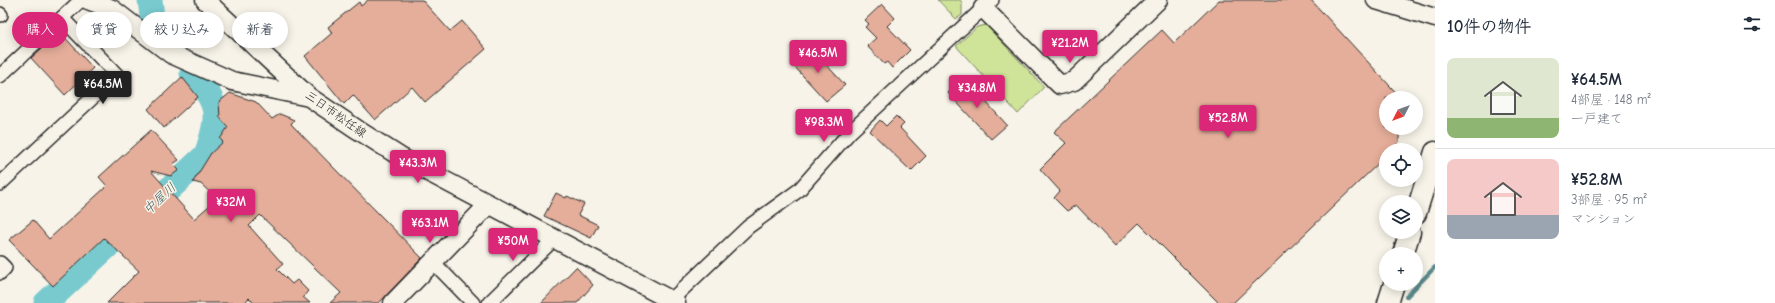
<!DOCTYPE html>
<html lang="ja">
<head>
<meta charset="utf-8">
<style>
  :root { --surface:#fff; --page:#f2f2f3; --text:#1f2937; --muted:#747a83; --line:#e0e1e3; --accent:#db2777 }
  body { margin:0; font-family:"Comic Neue","Klee One",sans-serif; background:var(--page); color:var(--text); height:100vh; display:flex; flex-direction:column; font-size:15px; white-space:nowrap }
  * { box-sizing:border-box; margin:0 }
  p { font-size:13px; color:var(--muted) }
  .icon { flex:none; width:22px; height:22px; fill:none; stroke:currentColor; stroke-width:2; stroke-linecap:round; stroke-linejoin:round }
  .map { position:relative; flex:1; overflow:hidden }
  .details { display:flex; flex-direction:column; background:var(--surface); width:340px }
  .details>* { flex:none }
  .hud { position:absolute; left:12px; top:12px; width:380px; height:36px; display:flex; gap:8px }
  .needle { width:26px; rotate:228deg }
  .tools { position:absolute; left:1379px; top:91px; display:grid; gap:8px }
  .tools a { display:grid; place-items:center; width:44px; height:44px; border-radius:50%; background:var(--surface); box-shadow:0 2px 10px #0003; font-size:20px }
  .price { position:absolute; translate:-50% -34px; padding:0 9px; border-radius:4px; background:var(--accent); color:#fff; font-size:13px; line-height:26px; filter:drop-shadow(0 1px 2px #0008) }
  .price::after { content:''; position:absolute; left:50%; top:24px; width:12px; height:9px; margin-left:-6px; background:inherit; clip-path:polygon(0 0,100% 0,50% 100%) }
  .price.on { background:#222; color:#fff }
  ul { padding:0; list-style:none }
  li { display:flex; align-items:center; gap:12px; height:100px; padding:0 12px }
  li+li { border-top:1px solid var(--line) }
  li span { display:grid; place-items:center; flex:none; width:112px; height:80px; border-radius:8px; color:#555 }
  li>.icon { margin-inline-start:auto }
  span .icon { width:48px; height:48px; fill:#fffc; stroke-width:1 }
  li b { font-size:17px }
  h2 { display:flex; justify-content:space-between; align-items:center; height:48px; padding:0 12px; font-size:17px }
  .pill { padding:0 14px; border-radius:18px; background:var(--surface); box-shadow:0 2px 10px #0003; font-size:14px; line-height:36px }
  .pill.on { background:var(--accent); color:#fff }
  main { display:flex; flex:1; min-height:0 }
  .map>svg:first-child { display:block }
  .green { fill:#cfe499; stroke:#7d8862 }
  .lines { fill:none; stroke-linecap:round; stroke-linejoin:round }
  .stream { stroke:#5a8a8d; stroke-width:4 }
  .river { stroke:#79cacf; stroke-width:25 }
  .building { fill:#e5ae9a; stroke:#2b2b2b }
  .street-casing { stroke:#2b2b2b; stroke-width:16 }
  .secondary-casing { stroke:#2b2b2b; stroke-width:21 }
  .primary-casing { stroke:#2b2b2b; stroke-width:23 }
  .street { stroke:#f7f3e8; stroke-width:13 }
  .secondary { stroke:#f7f3e8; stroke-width:18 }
  .primary { stroke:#f7f3e8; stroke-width:20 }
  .labels { text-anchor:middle; stroke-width:3; stroke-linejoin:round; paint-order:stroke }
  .street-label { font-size:12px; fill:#2b2b2b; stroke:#f7f3e8 }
  .water-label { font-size:13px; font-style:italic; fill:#425b5c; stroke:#f7f3e8 }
</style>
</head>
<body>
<main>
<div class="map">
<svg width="1435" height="303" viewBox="0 0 1435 303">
  <rect width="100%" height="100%" fill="#f7f3e8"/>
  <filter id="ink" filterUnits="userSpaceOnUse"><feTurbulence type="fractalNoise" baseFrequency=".025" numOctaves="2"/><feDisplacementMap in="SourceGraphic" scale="8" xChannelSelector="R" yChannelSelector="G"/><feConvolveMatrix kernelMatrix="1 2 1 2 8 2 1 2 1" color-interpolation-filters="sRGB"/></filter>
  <g filter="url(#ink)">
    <path class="green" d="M938,0h22l2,2v13l-6,4z
      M986,25l58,62 -26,27 -62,-68 21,-19z"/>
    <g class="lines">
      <path class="stream" d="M1406,297l29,-30"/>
      <path class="river" d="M150,0l3,24
        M46,303l160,-148c14,-39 14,-51 -14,-82"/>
    </g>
    <path class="building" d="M368,0h54l28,31 12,-10 24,28 -61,53 -13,-15 -37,33 -22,-25 -9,9 -39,-48 27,-23 -4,-6 31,-25 2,4z
      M1219,0h92l90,98h-15v30h13v14l-7,8h-6v6l-153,147h-14l-80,-80 -24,23 -39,-41 -9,6 -13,-13 6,-7 -20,-22 26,-26 -12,-11 108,-102 12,13z
      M882,4l13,14 -8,8 23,24 -18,18 -5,-6 -3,2 -17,-18 9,-8 -11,-11 4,-3 -4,-4z
      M60,32l33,36 -28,27 -34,-37z
      M810,47l35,38 -19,16 -34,-37z
      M182,77l16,20 -34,31 -16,-19z
      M964,78l43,47 -16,14 -43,-46z
      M230,93l26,9 16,17 8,-5 14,6 -3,4 131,134 -43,45h-49l11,-10 -81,-78 -11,11 34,38 -6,5 15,15 5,-4 11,11 -5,6 7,6h-56l-5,-5 -5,5h-137l32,-32 -35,-33 -51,48 -44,-46 24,-20 16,19 58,-53 -8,-9 52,-47 28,30 -6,4 6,6 -8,6 -20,-5 43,48 23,-20 -16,-15 -8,-2 18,-29 12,-11 -3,-3 8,-12 -8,-9 -1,-16z
      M896,116l8,8 -4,4 26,28 -15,15 -41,-40 10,-11 6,6z
      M556,193l10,5 1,-2 17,8 -6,11 20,10 -7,13 -47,-22z
      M576,267l17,18 -16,18h-36z"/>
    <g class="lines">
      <defs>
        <path id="street" d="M0,14l1,1
          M0,76l81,-76
          M0,184l117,-109 -55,-57
          M433,262l40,41
          M0,263l5,5 -5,5
          M489,303l65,-64
          M668,303l80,-76 51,-37 51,-58 142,-132"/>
        <path id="secondary" d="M88,0l24,9 59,45 61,27 77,16
          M205,0l104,97 49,33 44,28 274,145
          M1376,0l59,18
          M983,8l77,77 14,-4 84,-81
          M393,303l95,-98"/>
        <path id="primary" d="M1416,213l19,-61
          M1403,254l7,-22
          M1388,303l6,-19"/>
      </defs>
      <use href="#street" class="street-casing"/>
      <use href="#secondary" class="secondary-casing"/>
      <use href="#primary" class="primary-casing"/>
      <use href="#street" class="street"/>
      <use href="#secondary" class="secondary"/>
      <use href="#primary" class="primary"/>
    </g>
  </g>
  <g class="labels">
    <g class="street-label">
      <text transform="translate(336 114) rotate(35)" y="4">三日市松任線</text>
    </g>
    <g class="water-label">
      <text transform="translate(159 198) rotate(-43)" y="5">中屋川</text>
    </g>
  </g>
</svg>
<div class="tools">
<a><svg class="needle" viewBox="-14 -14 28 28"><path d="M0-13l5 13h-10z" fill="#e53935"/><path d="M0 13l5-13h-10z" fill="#747a83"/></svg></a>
<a><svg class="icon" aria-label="locate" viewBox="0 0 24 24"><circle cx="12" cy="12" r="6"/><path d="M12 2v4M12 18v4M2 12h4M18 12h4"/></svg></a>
<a><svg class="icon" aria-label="layers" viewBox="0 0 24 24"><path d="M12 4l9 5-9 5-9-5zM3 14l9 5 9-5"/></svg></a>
<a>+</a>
</div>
<b class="price" style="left:1070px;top:64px">¥21.2M</b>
<b class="price" style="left:818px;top:74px">¥46.5M</b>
<b class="price on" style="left:103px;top:105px">¥64.5M</b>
<b class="price" style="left:977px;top:109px">¥34.8M</b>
<b class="price" style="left:1228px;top:139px">¥52.8M</b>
<b class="price" style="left:824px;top:143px">¥98.3M</b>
<b class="price" style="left:418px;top:184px">¥43.3M</b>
<b class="price" style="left:231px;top:223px">¥32M</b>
<b class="price" style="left:430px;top:244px">¥63.1M</b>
<b class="price" style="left:513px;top:262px">¥50M</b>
<div class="hud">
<a class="pill on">購入</a>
<a class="pill">賃貸</a>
<a class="pill">絞り込み</a>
<a class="pill">新着</a>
</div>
</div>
<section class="details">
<h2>10件の物件<svg class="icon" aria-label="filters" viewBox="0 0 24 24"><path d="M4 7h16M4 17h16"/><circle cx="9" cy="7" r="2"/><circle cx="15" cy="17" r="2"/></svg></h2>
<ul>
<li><span style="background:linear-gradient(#dfe7d0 75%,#8fb573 0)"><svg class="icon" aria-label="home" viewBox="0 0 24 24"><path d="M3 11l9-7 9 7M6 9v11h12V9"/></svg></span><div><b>¥64.5M</b><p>4部屋 · 148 m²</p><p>一戸建て</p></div></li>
<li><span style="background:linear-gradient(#f6c9c9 70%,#9aa5b1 0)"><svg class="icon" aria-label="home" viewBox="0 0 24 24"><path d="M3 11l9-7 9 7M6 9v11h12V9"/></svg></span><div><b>¥52.8M</b><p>3部屋 · 95 m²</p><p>マンション</p></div></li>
</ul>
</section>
</main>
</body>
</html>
